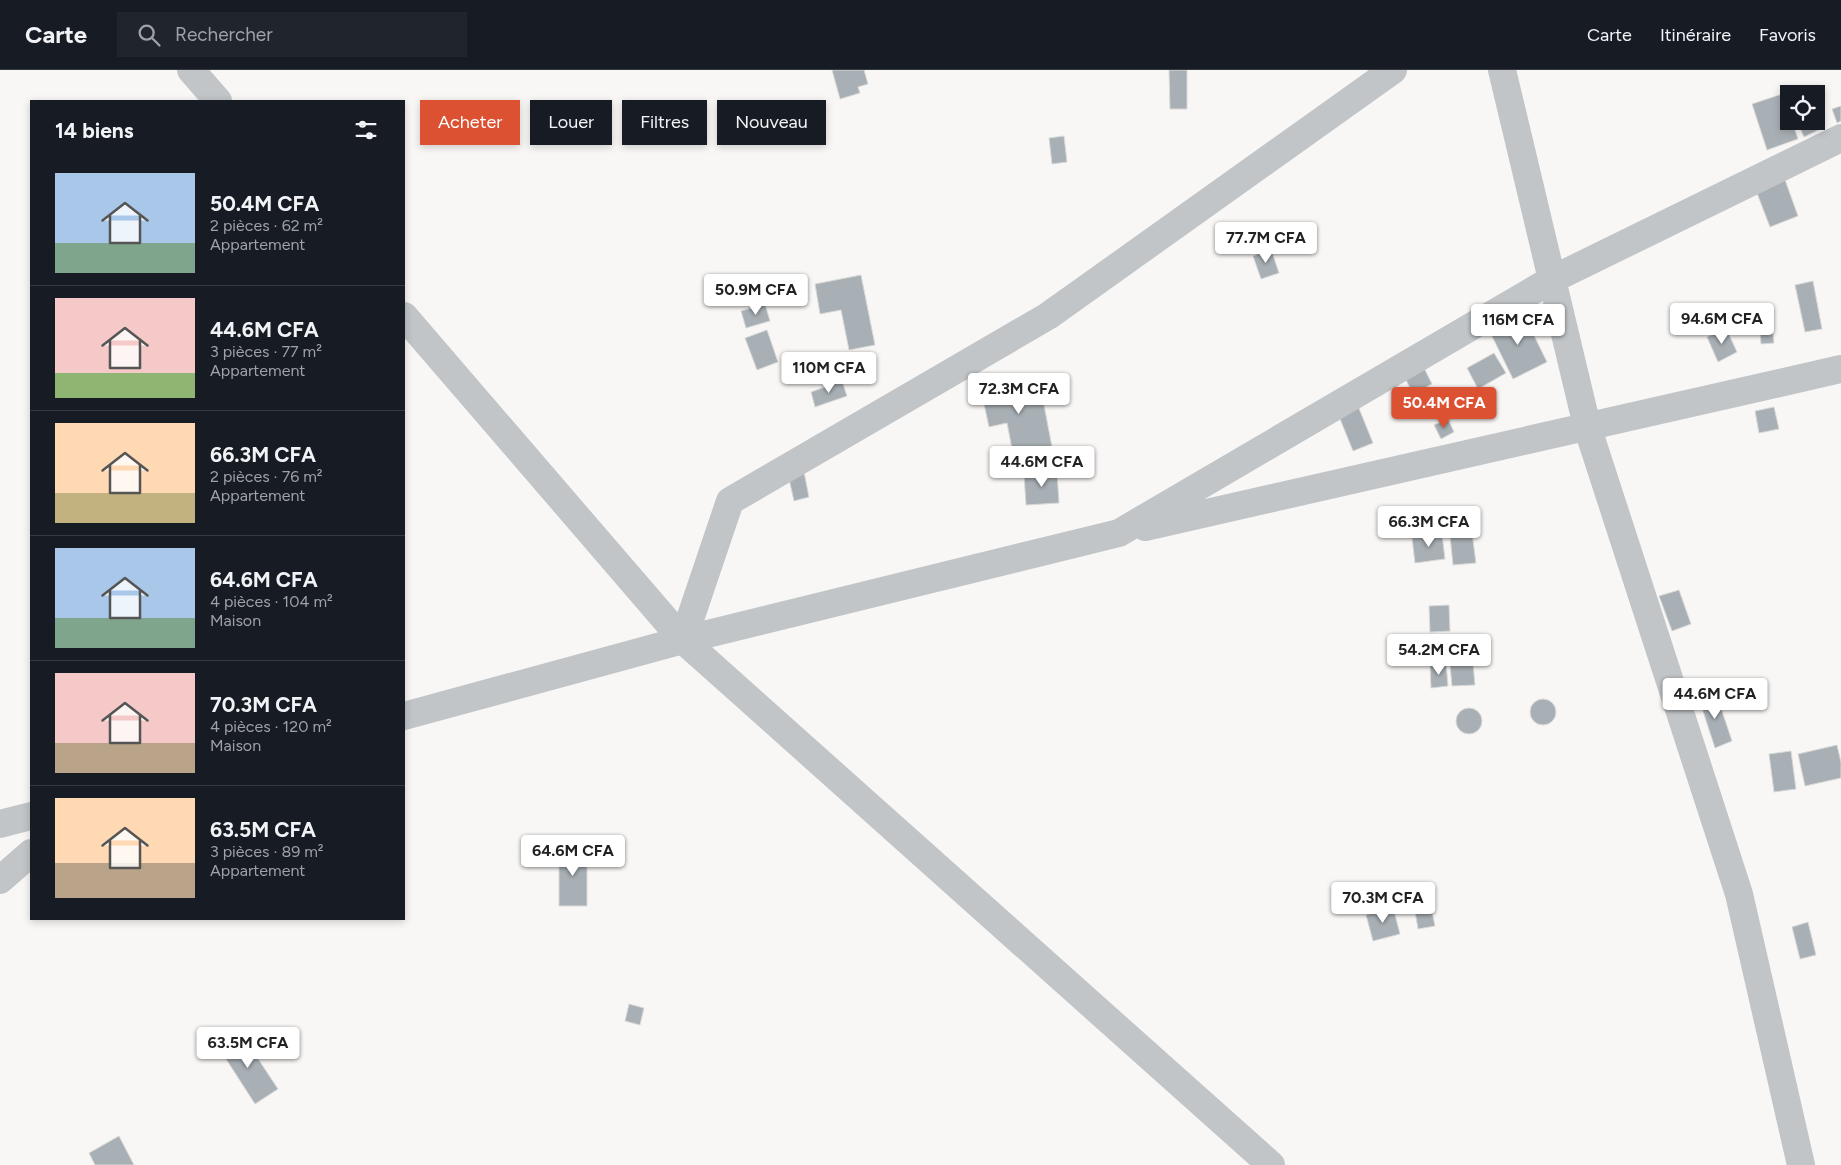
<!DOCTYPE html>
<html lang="fr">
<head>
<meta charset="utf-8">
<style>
  :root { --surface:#171b24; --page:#20242c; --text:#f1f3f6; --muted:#9ea1a6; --line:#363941; --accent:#db5132 }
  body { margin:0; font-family:Figtree,sans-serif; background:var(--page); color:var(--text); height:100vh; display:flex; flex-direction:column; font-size:19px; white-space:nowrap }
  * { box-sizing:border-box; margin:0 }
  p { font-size:16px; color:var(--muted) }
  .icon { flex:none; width:28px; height:28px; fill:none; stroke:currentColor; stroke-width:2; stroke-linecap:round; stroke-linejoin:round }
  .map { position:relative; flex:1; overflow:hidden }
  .panel { position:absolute; left:30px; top:30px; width:375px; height:820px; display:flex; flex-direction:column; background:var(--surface); border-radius:0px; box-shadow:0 2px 8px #0003 }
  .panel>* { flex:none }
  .top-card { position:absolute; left:420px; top:30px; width:475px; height:45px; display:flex; gap:10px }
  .tools { position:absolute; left:1780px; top:15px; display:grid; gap:10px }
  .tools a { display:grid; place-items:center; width:45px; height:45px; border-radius:0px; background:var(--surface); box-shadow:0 2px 8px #0003; font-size:25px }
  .price { position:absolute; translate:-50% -42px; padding:0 11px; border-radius:5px; background:#fff; color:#222; font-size:16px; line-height:32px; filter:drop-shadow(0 1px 2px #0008) }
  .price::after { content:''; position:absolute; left:50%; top:30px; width:15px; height:11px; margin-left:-8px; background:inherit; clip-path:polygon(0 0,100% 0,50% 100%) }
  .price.on { background:var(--accent); color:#fff }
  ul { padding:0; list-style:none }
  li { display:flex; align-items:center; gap:15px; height:125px; padding:0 25px }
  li+li { border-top:1px solid var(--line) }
  li span { display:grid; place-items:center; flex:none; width:140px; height:100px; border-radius:0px; color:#555 }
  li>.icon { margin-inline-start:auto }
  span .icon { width:60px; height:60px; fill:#fffc; stroke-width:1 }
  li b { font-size:21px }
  h2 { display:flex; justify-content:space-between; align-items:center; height:60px; padding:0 25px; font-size:21px }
  .chip { padding:0 18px; border-radius:0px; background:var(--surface); box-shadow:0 2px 8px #0003; font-size:18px; line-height:45px }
  .chip.on { background:var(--accent); color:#fff }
  header { display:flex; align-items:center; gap:30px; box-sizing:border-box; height:70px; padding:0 25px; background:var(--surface); border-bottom:1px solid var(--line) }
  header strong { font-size:24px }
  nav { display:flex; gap:28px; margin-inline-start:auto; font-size:18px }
  .search { width:350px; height:45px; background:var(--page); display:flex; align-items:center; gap:12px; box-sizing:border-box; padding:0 18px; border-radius:0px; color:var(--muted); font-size:19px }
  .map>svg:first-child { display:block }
  .building { fill:#a8b0b5; stroke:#d9d9d7 }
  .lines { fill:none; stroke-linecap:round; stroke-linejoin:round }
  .minor { stroke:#c1c5c8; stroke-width:28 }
</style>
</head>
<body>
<header>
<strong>Carte</strong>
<div class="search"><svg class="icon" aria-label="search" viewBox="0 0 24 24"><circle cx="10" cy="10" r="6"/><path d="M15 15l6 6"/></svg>Rechercher</div>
<nav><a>Carte</a><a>Itinéraire</a><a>Favoris</a></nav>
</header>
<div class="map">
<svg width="1841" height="1095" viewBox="0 0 1841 1095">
  <rect width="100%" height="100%" fill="#f8f7f5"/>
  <path class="building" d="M832,0h32l4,14 -10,3 2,6 -20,6z
    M1169,0h18v39h-17z
    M1782,24l7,19v8h3l6,18 -31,11 -15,-46z
    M1841,36v15l-4,2 -5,-14z
    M1797,51h19l4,8 -16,8z
    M1064,66l3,26 -15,2 -3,-26z
    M1784,107l14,39 -28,11 -15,-39z
    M1271,179l8,24 -18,6 -8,-23z
    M756,205l5,18 -18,5 -6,-17z
    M861,205l14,70 -26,5 -8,-40 -21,4 -5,-30z
    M1813,211l9,48 -17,3 -10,-47z
    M765,234l5,17 -24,7 -5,-17z
    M1523,243l24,49 -34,17 -24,-49z
    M1771,245l3,28 -13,1 -2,-28z
    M1726,258l11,24 -19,10 -11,-25z
    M767,260l11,32 -21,8 -12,-32z
    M1494,283l12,20 -28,16 -11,-21z
    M1423,296l9,18 -19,10 -9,-18z
    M1039,309l13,68 -39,7 -6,-31 -18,4 -8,-37z
    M842,311l5,15 -32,11 -4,-15z
    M1356,331l17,42 -20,8 -17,-42z
    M1774,337l5,22 -20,4 -4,-22z
    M1448,349l6,13 -13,7 -7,-14z
    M803,397l6,30 -15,4 -7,-31z
    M1057,402l2,31 -33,2 -2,-31z
    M1472,463l4,30 -23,2 -3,-29z
    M1442,464l3,25 -30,4 -3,-25z
    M1679,520l12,34 -19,7 -13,-35z
    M1449,535l1,26 -20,1 -1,-26z
    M1446,593l2,23 -17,2 -1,-23z
    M1473,593l2,22 -23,1 -2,-21z
    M1716,623l16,48 -17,7 -16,-49z
    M1530 642a13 13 0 1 1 26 0a13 13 0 1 1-26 0Z
    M1456 651a13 13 0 1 1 26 0a13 13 0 1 1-26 0Z
    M1837,675l4,17v16l-36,8 -7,-32z
    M1791,681l5,38 -22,3 -5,-38z
    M559,777l28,1v58h-28z
    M1430,832l5,24 -17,3 -4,-24z
    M1393,837l7,27 -27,7 -7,-26z
    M1808,852l8,33 -16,4 -8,-32z
    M629,934l15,4 -4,17 -15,-4z
    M241,963l37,56 -23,15 -36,-56z
    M119,1066l15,29h-39l-6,-12z"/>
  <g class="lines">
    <path class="minor" d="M191,0l27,31
      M1502,0l85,356 152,468 62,271
      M404,246l279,324
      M1145,457l696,-158
      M683,570l436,-107 432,-253 290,-142
      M683,570l47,-139 318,-185 345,-246
      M404,646l279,-76 588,525
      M0,754l31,-8
      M0,810l31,-27"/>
  </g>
</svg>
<div class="tools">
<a><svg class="icon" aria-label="locate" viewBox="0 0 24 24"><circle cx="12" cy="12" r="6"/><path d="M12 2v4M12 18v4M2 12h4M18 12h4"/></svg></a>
</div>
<b class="price" style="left:1266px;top:194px">77.7M CFA</b>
<b class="price" style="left:756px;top:246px">50.9M CFA</b>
<b class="price" style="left:1722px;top:275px">94.6M CFA</b>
<b class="price" style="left:1518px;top:276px">116M CFA</b>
<b class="price" style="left:829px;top:324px">110M CFA</b>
<b class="price" style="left:1019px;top:345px">72.3M CFA</b>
<b class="price on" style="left:1444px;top:359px">50.4M CFA</b>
<b class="price" style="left:1042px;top:418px">44.6M CFA</b>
<b class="price" style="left:1429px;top:478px">66.3M CFA</b>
<b class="price" style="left:1439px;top:606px">54.2M CFA</b>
<b class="price" style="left:1715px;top:650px">44.6M CFA</b>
<b class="price" style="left:573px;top:807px">64.6M CFA</b>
<b class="price" style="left:1383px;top:854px">70.3M CFA</b>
<b class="price" style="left:248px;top:999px">63.5M CFA</b>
<div class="top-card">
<a class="chip on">Acheter</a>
<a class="chip">Louer</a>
<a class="chip">Filtres</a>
<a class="chip">Nouveau</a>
</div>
<section class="panel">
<h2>14 biens<svg class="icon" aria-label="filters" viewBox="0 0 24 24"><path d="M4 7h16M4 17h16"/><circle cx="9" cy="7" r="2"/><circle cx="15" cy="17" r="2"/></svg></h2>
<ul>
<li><span style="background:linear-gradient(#a9c7e8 70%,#7fa58c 0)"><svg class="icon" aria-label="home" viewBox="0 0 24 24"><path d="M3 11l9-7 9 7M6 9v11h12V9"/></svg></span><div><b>50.4M CFA</b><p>2 pièces · 62 m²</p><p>Appartement</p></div></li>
<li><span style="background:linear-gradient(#f6c9c9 75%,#8fb573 0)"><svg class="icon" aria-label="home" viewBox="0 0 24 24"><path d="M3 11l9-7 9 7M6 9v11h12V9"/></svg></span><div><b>44.6M CFA</b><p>3 pièces · 77 m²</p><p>Appartement</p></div></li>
<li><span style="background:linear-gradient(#ffd9b3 70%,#c2b280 0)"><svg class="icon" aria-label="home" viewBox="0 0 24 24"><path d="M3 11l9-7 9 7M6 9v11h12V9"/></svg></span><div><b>66.3M CFA</b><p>2 pièces · 76 m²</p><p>Appartement</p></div></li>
<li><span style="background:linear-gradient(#a9c7e8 70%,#7fa58c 0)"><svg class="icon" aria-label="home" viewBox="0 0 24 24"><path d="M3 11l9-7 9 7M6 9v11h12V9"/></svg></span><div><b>64.6M CFA</b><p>4 pièces · 104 m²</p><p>Maison</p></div></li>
<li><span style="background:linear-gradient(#f6c9c9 70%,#b9a48a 0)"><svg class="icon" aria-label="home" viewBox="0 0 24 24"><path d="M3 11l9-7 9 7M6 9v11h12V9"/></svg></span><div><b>70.3M CFA</b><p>4 pièces · 120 m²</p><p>Maison</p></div></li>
<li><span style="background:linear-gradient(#ffd9b3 65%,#b9a48a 0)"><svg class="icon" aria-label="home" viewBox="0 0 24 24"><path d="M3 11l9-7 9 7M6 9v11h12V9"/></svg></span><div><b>63.5M CFA</b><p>3 pièces · 89 m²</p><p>Appartement</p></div></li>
</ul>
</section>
</div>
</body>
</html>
